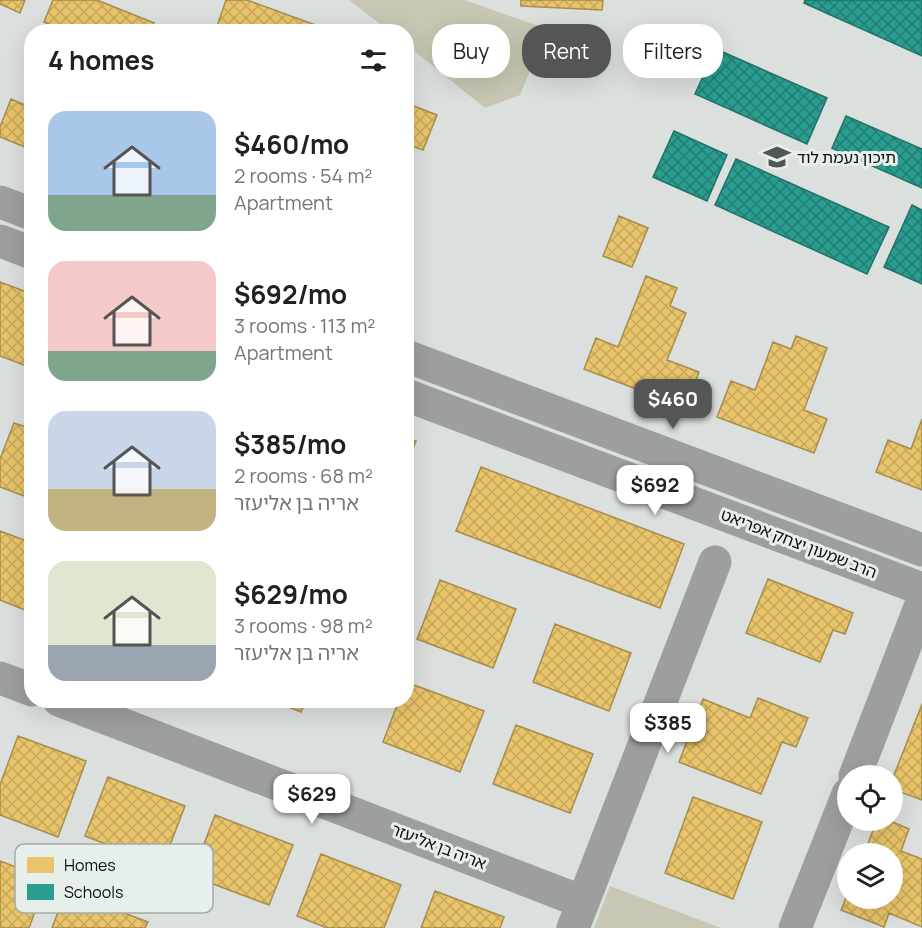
<!DOCTYPE html>
<html lang="en">
<head>
<meta charset="utf-8">
<style>
  :root { --surface:#fff; --page:#f2f2f2; --text:#202124; --muted:#757577; --accent:#545655 }
  body { margin:0; font-family:Manrope,"Noto Sans Hebrew",sans-serif; background:var(--page); color:var(--text); height:100vh; display:flex; flex-direction:column; font-size:22px; white-space:nowrap }
  * { box-sizing:border-box; margin:0 }
  p { font-size:20px; color:var(--muted) }
  .icon { flex:none; width:33px; height:33px; fill:none; stroke:currentColor; stroke-width:2; stroke-linecap:round; stroke-linejoin:round }
  .map { position:relative; flex:1; overflow:hidden }
  .side { position:absolute; left:24px; top:24px; width:390px; height:684px; display:flex; flex-direction:column; background:var(--surface); border-radius:24px; box-shadow:0 6px 24px #0002 }
  .side>* { flex:none }
  .hud { position:absolute; left:432px; top:24px; width:399px; height:54px; display:flex; gap:12px }
  .controls { position:absolute; left:837px; top:765px; display:grid; gap:12px }
  .controls a { display:grid; place-items:center; width:66px; height:66px; border-radius:50%; background:var(--surface); box-shadow:0 6px 24px #0002; font-size:30px }
  .price { position:absolute; translate:-50% -51px; padding:0 14px; border-radius:12px; background:#fff; color:#222; font-size:20px; line-height:39px; filter:drop-shadow(0 2px 3px #0008) }
  .price::after { content:''; position:absolute; left:50%; top:36px; width:18px; height:14px; margin-left:-9px; background:inherit; clip-path:polygon(0 0,100% 0,50% 100%) }
  .price.on { background:var(--accent); color:#fff }
  ul { padding:0; list-style:none }
  li { display:flex; align-items:center; gap:18px; height:150px; padding:0 24px }
  li span { display:grid; place-items:center; flex:none; width:168px; height:120px; border-radius:18px; color:#555 }
  li>.icon { margin-inline-start:auto }
  span .icon { width:72px; height:72px; fill:#fffc; stroke-width:1 }
  li b { font-size:26px }
  h2 { display:flex; justify-content:space-between; align-items:center; height:72px; padding:0 24px; font-size:26px }
  .chip { padding:0 21px; border-radius:24px; background:var(--surface); box-shadow:0 6px 24px #0002; font-size:21px; line-height:54px }
  .chip.on { background:var(--accent); color:#fff }
  .map>svg:first-child { display:block }
  .green { fill:#c8c7b3 }
  .homes { fill:url(#homes-cross-hatch); stroke:#a68d4e; stroke-width:1.5 }
  .schools { fill:url(#schools-cross-hatch); stroke:#217268; stroke-width:1.5 }
  .lines { fill:none; stroke-linecap:round; stroke-linejoin:round }
  .minor { stroke:#9c9f9c; stroke-width:33 }
  .labels { text-anchor:middle; stroke-width:6; stroke-linejoin:round; paint-order:stroke }
  .poi-label { font-size:16px; fill:#0b0d0c; stroke:#e6efeb; text-anchor:start }
  .street-label { font-size:16px; fill:#0b0d0c; stroke:#e6efeb }
  .key { fill:#e6efeb; stroke:#a4aba8; stroke-width:1.5 }
  .key-label { font-size:16px; fill:#0b0d0c }
</style>
</head>
<body>
<div class="map">
<svg width="922" height="928" viewBox="0 0 922 928">
  <defs>
    <pattern id="homes-cross-hatch" width="8" height="8" patternUnits="userSpaceOnUse" patternTransform="scale(1.5)"><rect width="8" height="8" fill="#e9c46a"/><path d="M0 0l8 8M0 8l8-8" fill="none" stroke="#c6a75b"/></pattern>
    <pattern id="schools-cross-hatch" width="8" height="8" patternUnits="userSpaceOnUse" patternTransform="scale(1.5)"><rect width="8" height="8" fill="#2a9d8f"/><path d="M0 0l8 8M0 8l8-8" fill="none" stroke="#227e73"/></pattern>
  </defs>
  <rect width="100%" height="100%" fill="#dbdfdd"/>
  <path class="green" d="M349,0h115l83,29 -27,66 -35,13 -78,-63 -1,-13 -17,-1z
    M610,886l111,42h-127z"/>
  <path class="homes" d="M0,0h25l-5,13 -20,-9z
    M53,0h44l57,23 -4,9h-83l-23,-10z
    M226,0h21l82,30 -114,2z
    M521,0h82l-1,10 -81,-4z
    M11,99l21,9v42l-32,-13v-10z
    M406,103l31,12 -14,35 -17,-6z
    M619,216l29,12 -16,39 -29,-11z
    M646,276l31,12 -7,18 16,7 -19,47 32,12 -13,36 -102,-39 12,-31 22,9z
    M0,282l32,12v74l-32,-12z
    M796,336l31,12 -23,62 23,9 -13,34 -97,-36 14,-36 24,9 18,-48 18,7z
    M922,419v71l-46,-18 12,-32 23,9z
    M14,423l18,6v70l-32,-12v-28z
    M406,438l10,3 -10,25z
    M481,467l203,77 -24,64 -204,-77z
    M0,531l32,12v70l-32,-13z
    M768,579l85,34 -8,21 -12,-4 -13,32 -74,-29z
    M440,580l76,29 -23,59 -76,-29z
    M555,624l76,29 -22,58 -76,-29z
    M406,682l78,29 -24,61 -77,-30 16,-42h7z
    M758,698l50,20 -12,29 -14,-5 -21,52 -82,-32 24,-63 47,19z
    M271,700h35l-5,12z
    M922,704v96l-30,-11v-9z
    M516,725l77,29 -23,59 -77,-29z
    M18,736l68,25 -28,76 -58,-22v-30z
    M108,777l77,29 -23,60 -77,-30z
    M693,797l69,25 -29,77 -68,-26z
    M215,815l78,30 -24,60 -77,-29z
    M877,820h11l21,9 -8,22 21,8v68l-33,-14 -5,14 -43,-17 7,-17v5h44v-44h-28z
    M321,854l80,31 -17,43h-57l-30,-12z
    M0,861l47,18 -18,49h-29z
    M66,891l82,31 -3,6h-93z
    M435,891l69,26 -4,11h-79z"/>
  <path class="schools" d="M805,0h117v56l-118,-53z
    M716,49l111,49 -20,46 -112,-50z
    M846,116l76,33v39l-90,-40z
    M674,131l53,24 -20,46 -54,-24z
    M736,159l153,68 -22,47 -152,-69z
    M912,205l10,5v74l-38,-17z"/>
  <g class="lines">
    <path class="minor" d="M0,202l32,12
      M0,241l32,12
      M406,356l516,194
      M406,395l516,194
      M0,678l32,12
      M59,700l524,202
      M855,776l67,-174
      M573,928l142,-366
      M795,928l53,-134"/>
  </g>
  <defs>
    <symbol id="school-bare" viewBox="-9 -9 18 18"><path d="M0-5L7-2L0 1L-7-2ZM-4 1L0 2.5L4 1V4Q0 6-4 4Z" fill="#545655" stroke="#e6efeb" stroke-width="2.5" paint-order="stroke"/></symbol>
  </defs>
  <g fill-rule="evenodd">
    <use href="#school-bare" x="758" y="138" width="38" height="38"/>
  </g>
  <g class="labels">
    <g class="poi-label">
      <text x="797" y="163">תיכון נעמת לוד</text>
    </g>
    <g class="street-label">
      <text transform="translate(799 543) rotate(21)" y="6">הרב שמעון יצחק אפריאט</text>
      <text transform="translate(439 846) rotate(21)" y="6">אריה בן אליעזר</text>
    </g>
  </g>
  <rect x="15" y="844" width="198" height="69" rx="9" class="key"/>
  <rect x="27" y="857" width="27" height="16" fill="#e9c46a"/>
  <rect x="27" y="884" width="27" height="16" fill="#2a9d8f"/>
  <g class="key-label">
    <text x="64" y="871">Homes</text>
    <text x="64" y="898">Schools</text>
  </g>
</svg>
<div class="controls">
<a><svg class="icon" aria-label="locate" viewBox="0 0 24 24"><circle cx="12" cy="12" r="6"/><path d="M12 2v4M12 18v4M2 12h4M18 12h4"/></svg></a>
<a><svg class="icon" aria-label="layers" viewBox="0 0 24 24"><path d="M12 4l9 5-9 5-9-5zM3 14l9 5 9-5"/></svg></a>
</div>
<b class="price on" style="left:673px;top:430px">$460</b>
<b class="price" style="left:655px;top:516px">$692</b>
<b class="price" style="left:668px;top:754px">$385</b>
<b class="price" style="left:312px;top:825px">$629</b>
<div class="hud">
<a class="chip">Buy</a>
<a class="chip on">Rent</a>
<a class="chip">Filters</a>
</div>
<section class="side">
<h2>4 homes<svg class="icon" aria-label="filters" viewBox="0 0 24 24"><path d="M4 7h16M4 17h16"/><circle cx="9" cy="7" r="2"/><circle cx="15" cy="17" r="2"/></svg></h2>
<ul>
<li><span style="background:linear-gradient(#a9c7e8 70%,#7fa58c 0)"><svg class="icon" aria-label="home" viewBox="0 0 24 24"><path d="M3 11l9-7 9 7M6 9v11h12V9"/></svg></span><div><b>$460/mo</b><p>2 rooms · 54 m²</p><p>Apartment</p></div></li>
<li><span style="background:linear-gradient(#f6c9c9 75%,#7fa58c 0)"><svg class="icon" aria-label="home" viewBox="0 0 24 24"><path d="M3 11l9-7 9 7M6 9v11h12V9"/></svg></span><div><b>$692/mo</b><p>3 rooms · 113 m²</p><p>Apartment</p></div></li>
<li><span style="background:linear-gradient(#c9d6e8 65%,#c2b280 0)"><svg class="icon" aria-label="home" viewBox="0 0 24 24"><path d="M3 11l9-7 9 7M6 9v11h12V9"/></svg></span><div><b>$385/mo</b><p>2 rooms · 68 m²</p><p>אריה בן אליעזר</p></div></li>
<li><span style="background:linear-gradient(#dfe7d0 70%,#9aa5b1 0)"><svg class="icon" aria-label="home" viewBox="0 0 24 24"><path d="M3 11l9-7 9 7M6 9v11h12V9"/></svg></span><div><b>$629/mo</b><p>3 rooms · 98 m²</p><p>אריה בן אליעזר</p></div></li>
</ul>
</section>
</div>
</body>
</html>
